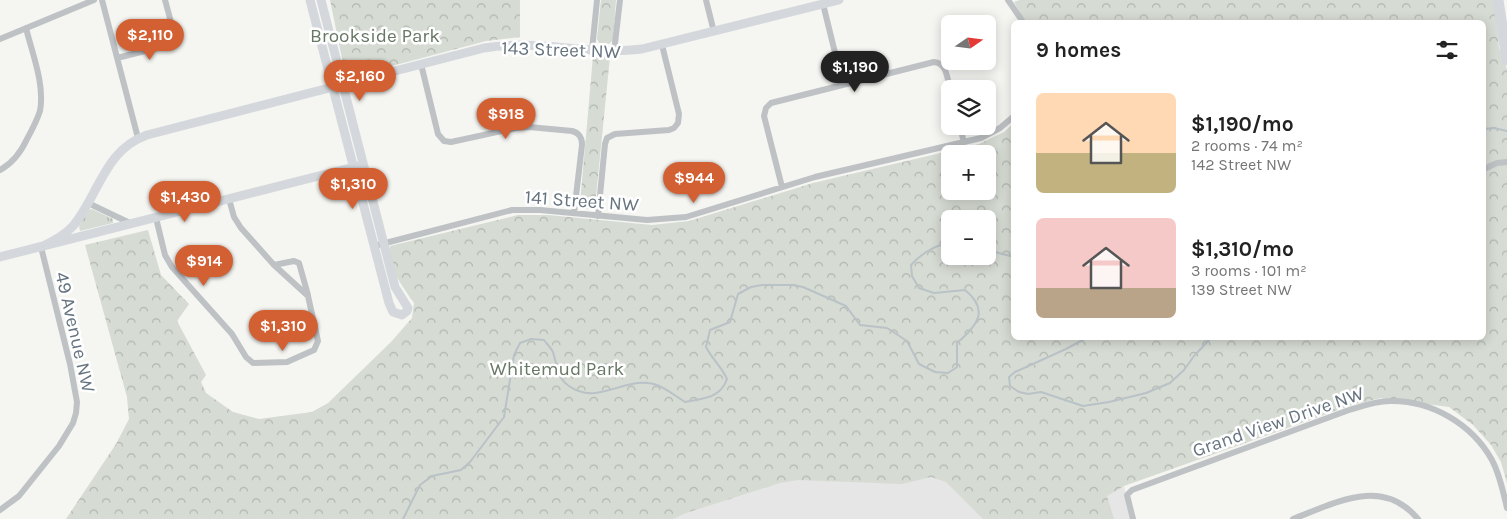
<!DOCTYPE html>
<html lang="en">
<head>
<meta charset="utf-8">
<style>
  :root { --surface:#fff; --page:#f6f6f6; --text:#222; --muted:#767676; --accent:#d36033 }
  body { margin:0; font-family:Karla,sans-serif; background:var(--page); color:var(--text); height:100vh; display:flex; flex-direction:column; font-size:19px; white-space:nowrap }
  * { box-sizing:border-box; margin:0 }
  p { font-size:16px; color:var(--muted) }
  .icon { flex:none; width:28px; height:28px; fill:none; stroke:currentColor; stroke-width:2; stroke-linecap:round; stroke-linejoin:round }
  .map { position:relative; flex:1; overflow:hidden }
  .side { position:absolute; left:1011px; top:20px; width:475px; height:320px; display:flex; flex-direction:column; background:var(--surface); border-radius:8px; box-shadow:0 2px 12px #0003 }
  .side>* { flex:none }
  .needle { width:32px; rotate:76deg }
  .tools { position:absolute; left:941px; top:15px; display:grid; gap:10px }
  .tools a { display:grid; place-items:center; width:55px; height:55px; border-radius:8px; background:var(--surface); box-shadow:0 2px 12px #0003; font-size:25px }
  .price { position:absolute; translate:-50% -42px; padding:0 11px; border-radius:18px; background:var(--accent); color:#fff; font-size:16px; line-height:32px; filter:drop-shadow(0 1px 2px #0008) }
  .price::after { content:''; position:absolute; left:50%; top:30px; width:15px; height:11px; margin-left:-8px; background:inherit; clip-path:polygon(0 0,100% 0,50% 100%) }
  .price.current { background:#222; color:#fff }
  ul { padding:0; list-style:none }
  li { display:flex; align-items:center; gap:15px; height:125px; padding:0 25px }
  li span { display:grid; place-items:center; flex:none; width:140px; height:100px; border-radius:8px; color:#555 }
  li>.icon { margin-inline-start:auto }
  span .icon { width:60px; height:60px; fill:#fffc; stroke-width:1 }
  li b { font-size:21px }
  h2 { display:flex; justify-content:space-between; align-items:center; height:60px; padding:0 25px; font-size:21px }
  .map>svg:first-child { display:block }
  .built { fill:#e5e6e5 }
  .grass { fill:url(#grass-tufts) }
  .forest { fill:url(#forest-crowns); fill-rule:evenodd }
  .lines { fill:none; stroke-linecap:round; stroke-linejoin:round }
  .stream { stroke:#b9c2c7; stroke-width:2 }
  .street { stroke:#bec2c5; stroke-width:6 }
  .secondary { stroke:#d4d8dc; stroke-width:9 }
  .highway { stroke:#d4d8dc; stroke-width:11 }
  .labels { text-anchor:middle; stroke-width:5; stroke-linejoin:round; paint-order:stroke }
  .park-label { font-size:19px; fill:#687865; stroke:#fff }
  .street-label { font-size:19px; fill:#667480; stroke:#fff }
</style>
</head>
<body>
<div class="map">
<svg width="1507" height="519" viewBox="0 0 1507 519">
  <defs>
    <pattern id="grass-tufts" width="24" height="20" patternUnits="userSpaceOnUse" patternTransform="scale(1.25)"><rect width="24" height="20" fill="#d6dbd3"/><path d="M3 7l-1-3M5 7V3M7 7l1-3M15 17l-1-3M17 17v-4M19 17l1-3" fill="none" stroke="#b1b6b0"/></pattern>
    <pattern id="forest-crowns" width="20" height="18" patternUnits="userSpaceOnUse" patternTransform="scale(1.25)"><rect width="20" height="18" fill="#d6dbd3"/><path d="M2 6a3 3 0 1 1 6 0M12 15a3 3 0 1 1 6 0" fill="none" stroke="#b1b6b0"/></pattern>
  </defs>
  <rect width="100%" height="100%" fill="#f5f5f2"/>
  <path class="built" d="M1106,414l26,105h-626z"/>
  <path class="grass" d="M92,209l21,10v4l-33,8 -1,-5 10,-16z"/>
  <path class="forest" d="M330,0h190v37l-34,4 -132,35 -9,-3z
    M601,0h15l-3,40 -4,4 -10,-1 -2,-5z
    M1020,0h474l5,48 8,21v414l-6,-21 -10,-17 -18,-20 -24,-18 -68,-9 -29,7 -228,81 -17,10 7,23h-131l-37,-37 -15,-5 -29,7 -104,-4 -18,3 -94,30 -13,6h-607l50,-75 13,-25 -2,-22 -42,-152 63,-15 13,45 28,29 -12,17 29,54 -5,7 5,11 27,19 26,7 53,-7 16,-9 63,-61 21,-24 2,-15c-10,-15 -29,-38 -24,-57l128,-31h30l104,10 37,-4 124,-38 166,-39 25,-12 10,-9v215h470v-316h-459l-11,-20zM950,154h38v37h-38zM950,219h38v37h-38z
    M593,56l17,1 -15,149 -5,3h-8l-2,-5z"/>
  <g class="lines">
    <path class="stream" d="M1484,129l10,-1 13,3
      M988,250l26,7
      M1086,338l-20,11 -51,23 -6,5 1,9 9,6 9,2 13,-2 42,14 26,-4 37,-9 24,-10 14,-13 10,-14 17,-18
      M403,519l17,-34 12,-9 29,-6 9,-8 34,-45 10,-62 6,-12 11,-4 13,1c3,4 7,8 9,12 4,13 4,26 16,34 26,19 51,-6 79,-3 13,1 26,12 37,19 18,-4 35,-3 42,-23 -5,-12 -15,-20 -21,-32l4,-17 20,-8 8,-28 13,-7 11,-2h31l10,2 43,19 14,19 27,3 20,13 12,23 16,8 13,1 9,-6v-24c20,-17 33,-33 8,-53l-31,3 -15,-5 -7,-12 -1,-11c11,-12 22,-19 39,-23"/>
    <path class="street" d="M102,0l36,138
      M706,0l8,32
      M1008,0l15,22
      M823,4l20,81
      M0,39l94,-39
      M592,50l5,-50
      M614,52l6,-52
      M117,58l48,-12 7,-4 2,-9 -9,-33
      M421,64l17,70 6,7 7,1 65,-14 13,-1 43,4c7,2 10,6 10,14l-8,68
      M960,126l4,17
      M1484,169l13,-6 10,-1
      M0,170c13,-7 21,-18 27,-31 5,-9 10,-19 13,-28 5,-27 -8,-58 -14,-83
      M782,187l-18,-71 2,-8 5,-5 163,-41c13,1 13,16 16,27
      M88,203l44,21
      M598,216l7,-72 2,-6 8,-4 54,-4 5,-2 4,-5 1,-9 -17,-69
      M156,218l9,37 7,12 60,67 14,23 7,6 34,-1 27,-12 4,-9 -10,-45 -34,-31 -33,-37 -7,-11 -5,-18
      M374,246l138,-36h28l107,10 39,-3 129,-40 166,-39 19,-10 14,-12
      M274,265l20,-4 5,2 9,32
      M0,510l19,-14 40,-50 14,-23 3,-10 1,-11 -7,-38 -29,-117
      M1133,519l-6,-24 5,-5 217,-80c13,-4 27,-9 41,-9 41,-1 82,23 102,59 8,15 11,31 15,48
      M1293,519c42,-16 89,-43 125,0"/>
    <path class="secondary" d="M310,0l79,303 4,9 9,3 5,-4 1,-3 -13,-21 -74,-287
      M41,247c11,-5 23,-11 32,-21 26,-31 31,-76 74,-91l337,-87c53,-9 105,8 158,1l197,-49
      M0,257l358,-91"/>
    <path class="highway" d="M1498,0l9,60"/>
  </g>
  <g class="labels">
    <g class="park-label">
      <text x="375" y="42">Brookside Park</text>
      <text x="557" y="375">Whitemud Park</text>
    </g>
    <g class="street-label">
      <text transform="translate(561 49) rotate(2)" y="7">143 Street NW</text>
      <text transform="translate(582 200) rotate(4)" y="7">141 Street NW</text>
      <text transform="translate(76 332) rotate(77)" y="7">49 Avenue NW</text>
      <text transform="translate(1278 421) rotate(-19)" y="7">Grand View Drive NW</text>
    </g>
  </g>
</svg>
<div class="tools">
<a><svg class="needle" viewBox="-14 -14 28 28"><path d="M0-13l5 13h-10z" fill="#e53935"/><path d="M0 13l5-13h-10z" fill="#767676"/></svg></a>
<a><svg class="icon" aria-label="layers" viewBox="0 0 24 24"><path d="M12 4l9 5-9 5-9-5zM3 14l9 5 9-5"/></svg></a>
<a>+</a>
<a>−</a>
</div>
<b class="price" style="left:150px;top:61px">$2,110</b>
<b class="price current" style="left:855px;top:93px">$1,190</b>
<b class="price" style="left:360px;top:102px">$2,160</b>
<b class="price" style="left:506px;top:140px">$918</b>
<b class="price" style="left:694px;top:204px">$944</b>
<b class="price" style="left:353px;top:210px">$1,310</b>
<b class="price" style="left:185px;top:223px">$1,430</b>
<b class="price" style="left:204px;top:287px">$914</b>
<b class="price" style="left:283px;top:352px">$1,310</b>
<section class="side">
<h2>9 homes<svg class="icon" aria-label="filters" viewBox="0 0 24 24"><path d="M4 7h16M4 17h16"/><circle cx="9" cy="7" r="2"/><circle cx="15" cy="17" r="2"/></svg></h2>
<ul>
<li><span style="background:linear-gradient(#ffd9b3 60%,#c2b280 0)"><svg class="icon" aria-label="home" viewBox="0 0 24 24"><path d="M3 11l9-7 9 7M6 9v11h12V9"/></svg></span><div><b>$1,190/mo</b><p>2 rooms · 74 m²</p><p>142 Street NW</p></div></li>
<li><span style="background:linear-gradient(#f6c9c9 70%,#b9a48a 0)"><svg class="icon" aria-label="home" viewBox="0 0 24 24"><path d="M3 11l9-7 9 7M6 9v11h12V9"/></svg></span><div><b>$1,310/mo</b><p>3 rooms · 101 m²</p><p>139 Street NW</p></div></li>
</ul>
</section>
</div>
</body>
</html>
